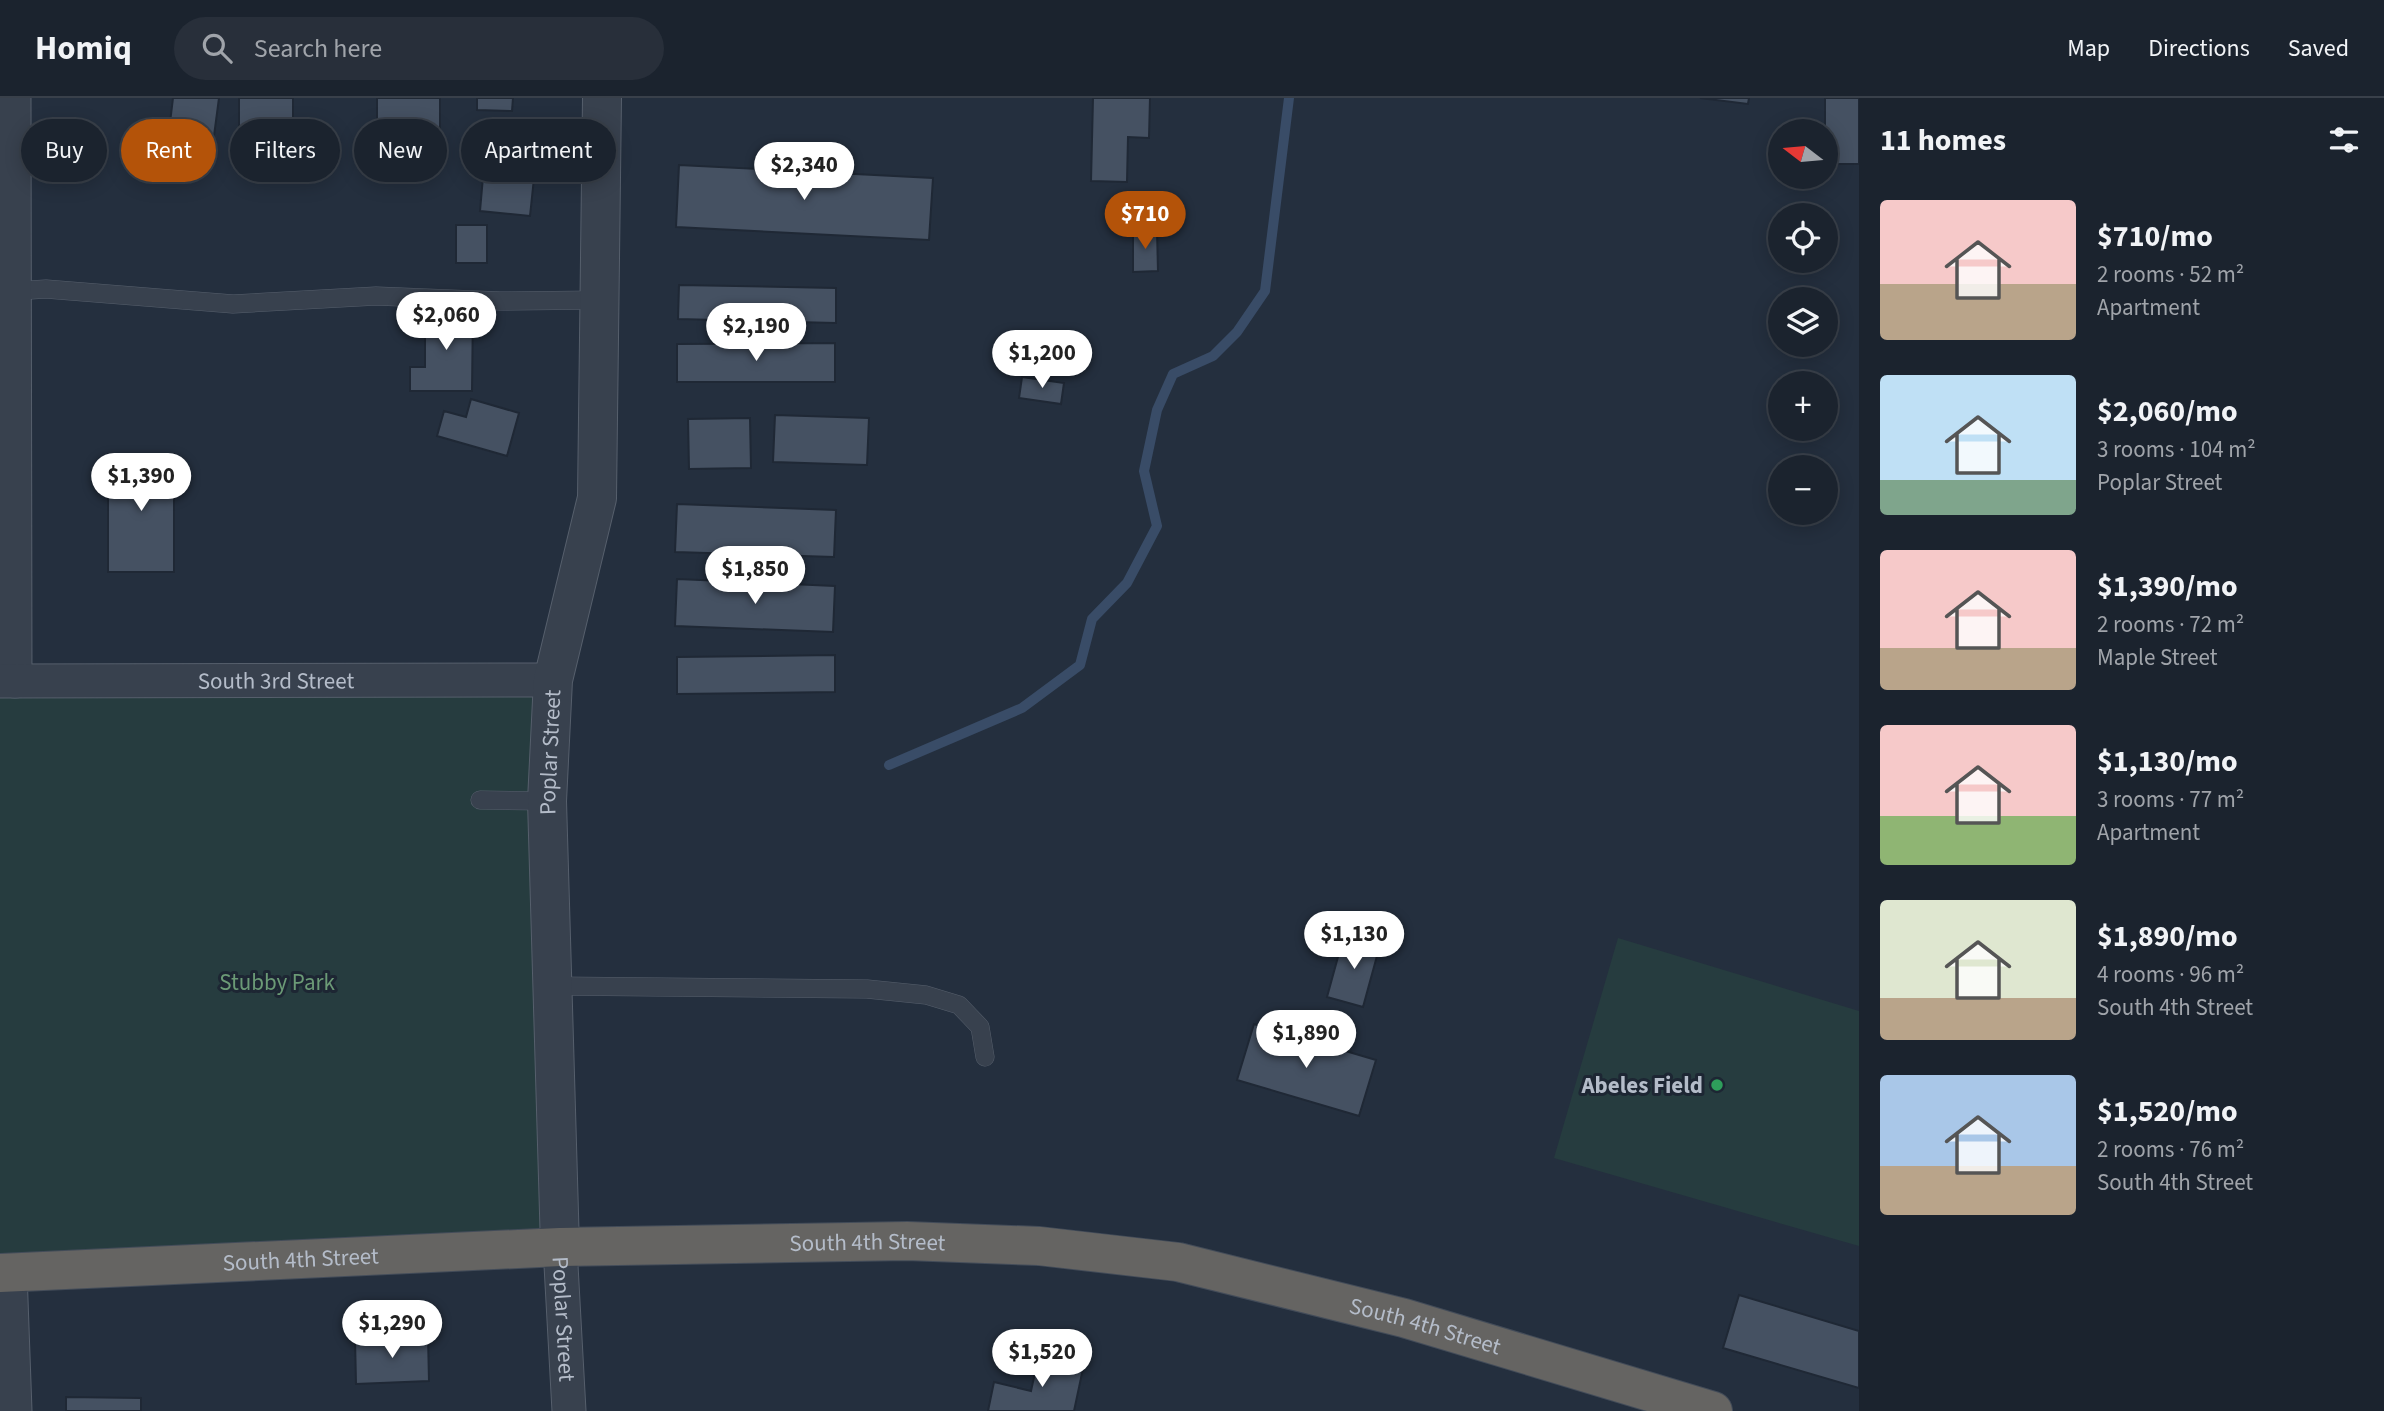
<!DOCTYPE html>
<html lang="en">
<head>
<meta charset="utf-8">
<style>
  :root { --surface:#1b232e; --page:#282f3a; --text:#f1f3f6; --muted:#a0a4aa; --line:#39404a; --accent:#b45309 }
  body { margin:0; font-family:"Source Sans 3",sans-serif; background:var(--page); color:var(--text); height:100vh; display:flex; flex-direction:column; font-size:26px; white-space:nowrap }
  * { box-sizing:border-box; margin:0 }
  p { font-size:23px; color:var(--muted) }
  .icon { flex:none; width:38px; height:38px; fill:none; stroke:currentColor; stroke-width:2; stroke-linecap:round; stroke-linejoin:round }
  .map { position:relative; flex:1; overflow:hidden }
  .panel { display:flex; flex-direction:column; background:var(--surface); width:525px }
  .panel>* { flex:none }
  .top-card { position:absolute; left:21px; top:21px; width:665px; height:63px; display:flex; gap:14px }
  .needle { width:46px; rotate:286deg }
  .buttons { position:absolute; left:1768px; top:21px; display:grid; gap:14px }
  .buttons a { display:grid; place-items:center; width:70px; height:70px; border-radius:50%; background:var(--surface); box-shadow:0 4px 18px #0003,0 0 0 2px var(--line); font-size:35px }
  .price { position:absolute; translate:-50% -60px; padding:0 16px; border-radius:24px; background:#fff; color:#222; font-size:23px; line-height:46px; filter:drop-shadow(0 2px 4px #0008) }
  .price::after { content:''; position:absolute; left:50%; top:42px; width:21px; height:16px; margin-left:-10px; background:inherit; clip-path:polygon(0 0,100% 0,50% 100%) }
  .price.current { background:var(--accent); color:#fff }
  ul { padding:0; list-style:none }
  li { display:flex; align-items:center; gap:21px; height:175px; padding:0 21px }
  li span { display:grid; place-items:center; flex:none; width:196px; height:140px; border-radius:7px; color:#555 }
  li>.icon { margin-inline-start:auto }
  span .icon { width:84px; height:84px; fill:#fffc; stroke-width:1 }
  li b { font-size:30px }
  h2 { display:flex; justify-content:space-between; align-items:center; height:84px; padding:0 21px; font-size:30px }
  .pill { padding:0 24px; border-radius:32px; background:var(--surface); box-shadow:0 4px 18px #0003,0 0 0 2px var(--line); font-size:24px; line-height:63px }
  .pill.current { background:var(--accent); color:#fff }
  header { display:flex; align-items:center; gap:42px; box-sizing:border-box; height:98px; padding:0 35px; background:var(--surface); border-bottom:2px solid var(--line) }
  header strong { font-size:33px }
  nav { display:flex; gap:38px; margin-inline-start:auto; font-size:24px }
  .search { width:490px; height:63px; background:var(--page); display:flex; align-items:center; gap:18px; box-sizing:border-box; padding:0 24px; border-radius:38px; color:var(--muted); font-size:26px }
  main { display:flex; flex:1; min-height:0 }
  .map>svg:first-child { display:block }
  .green { fill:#263c3f }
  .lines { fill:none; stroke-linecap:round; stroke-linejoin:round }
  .stream { stroke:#394c67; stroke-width:10 }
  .building { fill:#455162; stroke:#1f2835; stroke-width:2 }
  .service-casing { stroke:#565f6c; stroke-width:19 }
  .minor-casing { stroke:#565f6c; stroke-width:35 }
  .tertiary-casing { stroke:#565f6c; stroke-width:40 }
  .trunk-casing { stroke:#434c59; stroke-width:40 }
  .service { stroke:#38414e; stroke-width:18 }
  .minor { stroke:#38414e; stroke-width:33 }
  .tertiary { stroke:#38414e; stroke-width:38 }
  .trunk { stroke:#656462; stroke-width:38 }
  .leisure-dot { fill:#2e9e5b; stroke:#1d2633; stroke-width:2.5 }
  .labels { text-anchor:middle; stroke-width:6; stroke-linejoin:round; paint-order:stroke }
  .street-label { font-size:23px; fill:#b4bcc9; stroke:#1d2633 }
  .park-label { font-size:23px; fill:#6b9a76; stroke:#1d2633 }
  .poi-label { font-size:23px; font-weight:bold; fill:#b4bcc9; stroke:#1d2633; text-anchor:end }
</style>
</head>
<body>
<header>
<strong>Homiq</strong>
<div class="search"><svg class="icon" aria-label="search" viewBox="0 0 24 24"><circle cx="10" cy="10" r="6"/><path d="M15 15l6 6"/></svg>Search here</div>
<nav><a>Map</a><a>Directions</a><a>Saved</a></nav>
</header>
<main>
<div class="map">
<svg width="1859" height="1313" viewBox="0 0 1859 1313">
  <rect width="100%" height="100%" fill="#242f3e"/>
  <path class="green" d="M553,582l7,567 -560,26v-592z
    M1618,840l241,73v235l-305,-88z"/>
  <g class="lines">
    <path class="stream" d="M889,667l133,-57 58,-43 12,-46 35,-36 30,-57 -13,-55 13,-61 16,-36 40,-18 24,-24 28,-41 24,-193"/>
  </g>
  <path class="building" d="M173,0h46l-5,38 -45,-5z
    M239,0h54v31h-54z
    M377,0h63v31l-63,-1z
    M477,0h36l-1,13 -35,-1z
    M1093,0h57l-1,40 -21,-1 -1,45 -36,-1z
    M1700,0h49l-1,6z
    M1825,0h34v66h-34z
    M485,56l51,5 -6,57 -50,-5z
    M679,67l254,13 -4,62 -253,-13z
    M456,127h31v38h-31z
    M1133,132h24l1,41 -25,1z
    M679,187l157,3v35l-158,-4z
    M425,209l48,1 -1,83h-62v-24h15z
    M835,245v39h-158v-38z
    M1022,279l42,6 -3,21 -42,-6z
    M471,301l48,14 -12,43 -70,-20 7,-25 22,6z
    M775,317l94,3 -2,47 -94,-3z
    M750,320l1,50 -62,1 -1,-50z
    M108,356h66v118h-66z
    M677,406l159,6 -2,47 -159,-5z
    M677,481l158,7 -2,46 -158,-6z
    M835,557v37l-158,2v-37z
    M1344,837l36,10 -17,62 -36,-10z
    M1254,926l122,36 -17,56 -122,-36z
    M1739,1197l120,36v57l-136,-40z
    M428,1238l1,45 -73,3 -1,-46z
    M1039,1256l45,10 -10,47h-86l6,-29 37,9z
    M66,1299l75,1v13h-75z"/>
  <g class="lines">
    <defs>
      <path id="service" d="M14,193l32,-2 187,15 143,-8 124,5 100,-1
        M480,702l67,1
        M553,888l314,3 59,6 33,10 21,22 5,30"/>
      <g id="minor">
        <path d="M14,0l1,583"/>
        <path id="s1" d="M0,583l553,-1"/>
        <path id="s2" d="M560,1149l9,164"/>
        <path d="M10,1174l5,139"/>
      </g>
      <g id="tertiary">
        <path id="s3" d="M560,1149l-13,-446 6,-121 44,-182 5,-400"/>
      </g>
      <g id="trunk">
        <path id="s4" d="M0,1175l560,-26 347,-6 132,5 139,16 226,56 309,93"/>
      </g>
    </defs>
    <use href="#service" class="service-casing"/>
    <use href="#minor" class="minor-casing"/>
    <use href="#tertiary" class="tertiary-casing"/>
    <use href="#trunk" class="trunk-casing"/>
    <use href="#service" class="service"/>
    <use href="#minor" class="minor"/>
    <use href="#tertiary" class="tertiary"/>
    <use href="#trunk" class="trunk"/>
  </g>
  <circle class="leisure-dot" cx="1717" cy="987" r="7"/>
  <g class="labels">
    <g class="street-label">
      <text dy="8" stroke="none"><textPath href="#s1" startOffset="276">South 3rd Street</textPath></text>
      <text dy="8" stroke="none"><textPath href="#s3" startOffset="495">Poplar Street</textPath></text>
      <text dy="8" stroke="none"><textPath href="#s4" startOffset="868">South 4th Street</textPath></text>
      <text dy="8" stroke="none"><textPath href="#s4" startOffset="301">South 4th Street</textPath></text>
      <text dy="8" stroke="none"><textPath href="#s2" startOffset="72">Poplar Street</textPath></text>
      <text dy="8" stroke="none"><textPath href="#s4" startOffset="1435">South 4th Street</textPath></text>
    </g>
    <g class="park-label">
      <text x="277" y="892">Stubby Park</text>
    </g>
    <g class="poi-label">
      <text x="1703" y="995">Abeles Field</text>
    </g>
  </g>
</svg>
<div class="buttons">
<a><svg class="needle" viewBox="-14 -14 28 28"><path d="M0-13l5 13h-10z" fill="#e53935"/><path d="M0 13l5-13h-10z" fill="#a0a4aa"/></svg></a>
<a><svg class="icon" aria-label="locate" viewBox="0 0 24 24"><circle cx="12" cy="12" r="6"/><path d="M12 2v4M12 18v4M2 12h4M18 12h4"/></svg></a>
<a><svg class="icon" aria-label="layers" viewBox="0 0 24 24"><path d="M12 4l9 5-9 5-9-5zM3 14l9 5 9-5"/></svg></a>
<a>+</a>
<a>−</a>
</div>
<b class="price" style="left:804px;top:104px">$2,340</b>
<b class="price current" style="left:1145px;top:153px">$710</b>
<b class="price" style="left:446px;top:254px">$2,060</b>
<b class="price" style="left:756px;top:265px">$2,190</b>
<b class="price" style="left:1042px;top:292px">$1,200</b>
<b class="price" style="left:141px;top:415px">$1,390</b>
<b class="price" style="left:755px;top:508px">$1,850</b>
<b class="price" style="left:1354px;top:873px">$1,130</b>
<b class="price" style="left:1306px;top:972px">$1,890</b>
<b class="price" style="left:392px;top:1262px">$1,290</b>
<b class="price" style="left:1042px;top:1291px">$1,520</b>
<div class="top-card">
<a class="pill">Buy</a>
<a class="pill current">Rent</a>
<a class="pill">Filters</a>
<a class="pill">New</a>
<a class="pill">Apartment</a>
</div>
</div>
<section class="panel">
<h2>11 homes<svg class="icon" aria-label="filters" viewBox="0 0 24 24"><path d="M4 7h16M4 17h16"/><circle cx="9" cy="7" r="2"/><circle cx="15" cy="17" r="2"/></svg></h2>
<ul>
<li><span style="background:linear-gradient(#f6c9c9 60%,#b9a48a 0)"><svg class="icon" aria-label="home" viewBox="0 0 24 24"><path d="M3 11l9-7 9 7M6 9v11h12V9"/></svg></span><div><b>$710/mo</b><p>2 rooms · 52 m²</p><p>Apartment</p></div></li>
<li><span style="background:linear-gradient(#bfe0f5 75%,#7fa58c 0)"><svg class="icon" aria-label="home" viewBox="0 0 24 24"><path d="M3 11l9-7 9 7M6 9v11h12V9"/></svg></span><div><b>$2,060/mo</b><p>3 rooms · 104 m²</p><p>Poplar Street</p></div></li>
<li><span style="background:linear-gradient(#f6c9c9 70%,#b9a48a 0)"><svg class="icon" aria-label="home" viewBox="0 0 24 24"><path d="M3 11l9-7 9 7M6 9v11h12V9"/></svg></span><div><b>$1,390/mo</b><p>2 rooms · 72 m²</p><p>Maple Street</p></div></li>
<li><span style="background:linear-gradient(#f6c9c9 65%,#8fb573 0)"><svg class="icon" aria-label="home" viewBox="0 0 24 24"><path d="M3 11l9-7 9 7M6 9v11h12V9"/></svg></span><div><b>$1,130/mo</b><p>3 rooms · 77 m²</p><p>Apartment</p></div></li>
<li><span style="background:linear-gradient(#dfe7d0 70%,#b9a48a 0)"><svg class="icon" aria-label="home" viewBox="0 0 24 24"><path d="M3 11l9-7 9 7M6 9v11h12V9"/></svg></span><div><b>$1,890/mo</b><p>4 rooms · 96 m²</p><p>South 4th Street</p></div></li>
<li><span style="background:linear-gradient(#a9c7e8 65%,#b9a48a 0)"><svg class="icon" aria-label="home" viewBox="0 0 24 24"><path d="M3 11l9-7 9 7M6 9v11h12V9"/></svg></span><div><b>$1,520/mo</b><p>2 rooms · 76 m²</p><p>South 4th Street</p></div></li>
</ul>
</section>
</main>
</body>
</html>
